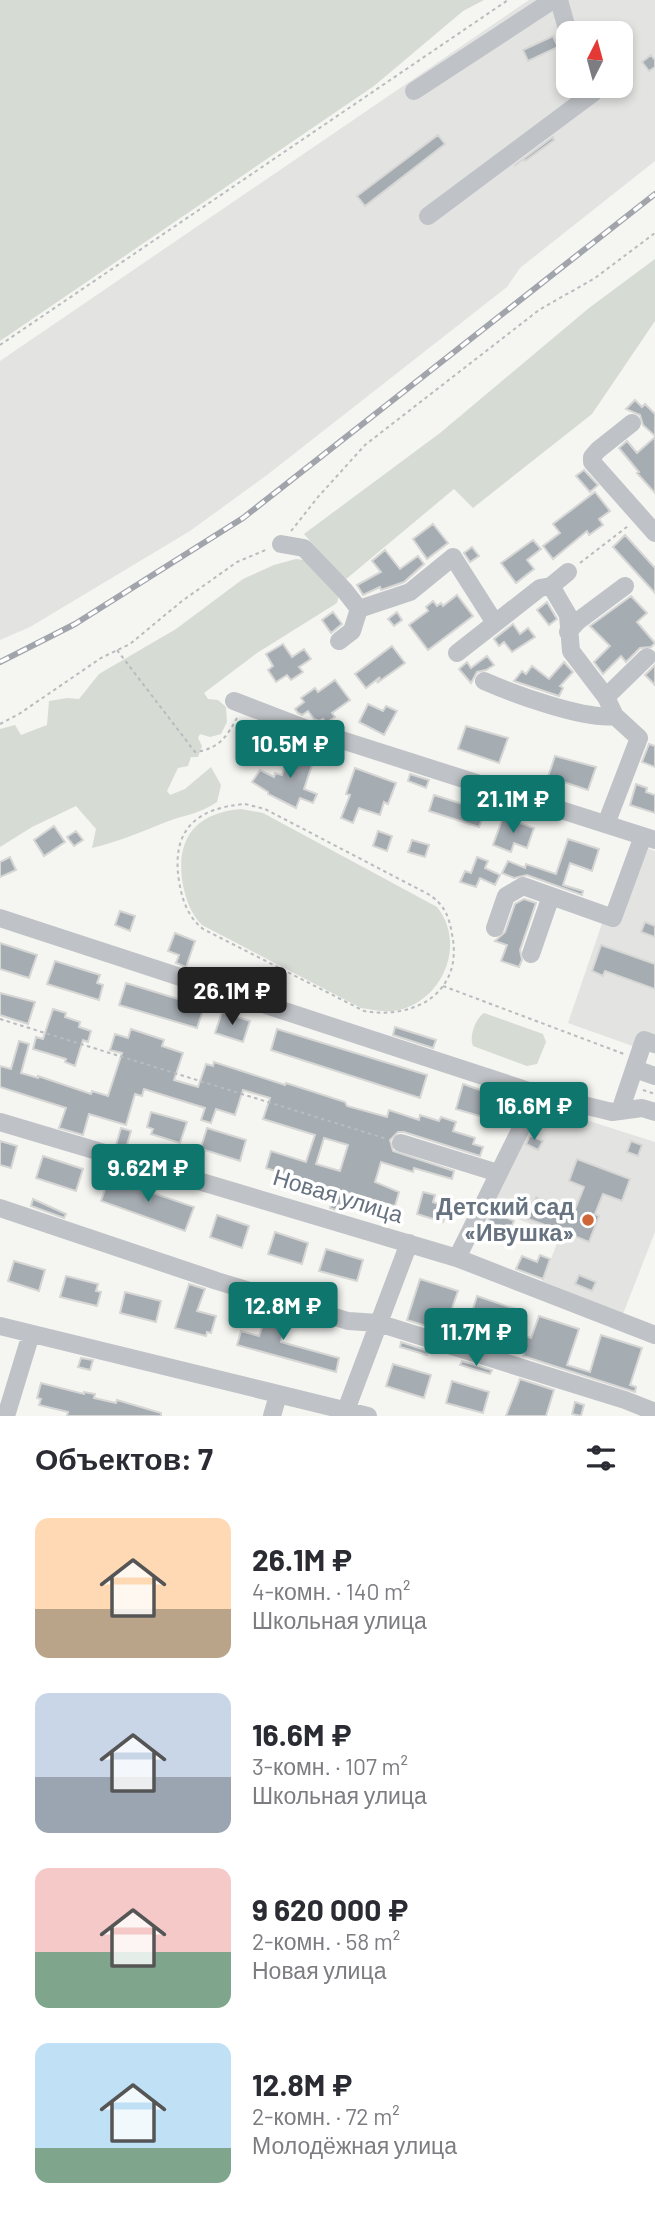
<!DOCTYPE html>
<html lang="ru">
<head>
<meta charset="utf-8">
<style>
  :root { --surface:#fff; --page:#f2f2f3; --text:#2b2b33; --muted:#7c7c81; --accent:#0f766e }
  body { margin:0; font-family:Barlow,sans-serif; background:var(--page); color:var(--text); height:100vh; display:flex; flex-direction:column; font-size:26px; white-space:nowrap }
  * { box-sizing:border-box; margin:0 }
  p { font-size:23px; color:var(--muted) }
  .icon { flex:none; width:38px; height:38px; fill:none; stroke:currentColor; stroke-width:2; stroke-linecap:round; stroke-linejoin:round }
  .map { position:relative; height:1416px; overflow:hidden }
  .details { display:flex; flex-direction:column; background:var(--surface); flex:1 }
  .details>* { flex:none }
  .needle { width:46px; rotate:6deg }
  .tools { position:absolute; left:556px; top:21px; display:grid; gap:14px }
  .tools a { display:grid; place-items:center; width:77px; height:77px; border-radius:14px; background:var(--surface); box-shadow:0 4px 10px #0003; font-size:35px }
  .price { position:absolute; translate:-50% -60px; padding:0 16px; border-radius:7px; background:var(--accent); color:#fff; font-size:23px; line-height:46px; filter:drop-shadow(0 2px 4px #0008) }
  .price::after { content:''; position:absolute; left:50%; top:42px; width:21px; height:16px; margin-left:-10px; background:inherit; clip-path:polygon(0 0,100% 0,50% 100%) }
  .price.on { background:#222; color:#fff }
  ul { padding:0; list-style:none }
  li { display:flex; align-items:center; gap:21px; height:175px; padding:0 35px }
  li span { display:grid; place-items:center; flex:none; width:196px; height:140px; border-radius:14px; color:#555 }
  li>.icon { margin-inline-start:auto }
  span .icon { width:84px; height:84px; fill:#fffc; stroke-width:1 }
  li b { font-size:30px }
  h2 { display:flex; justify-content:space-between; align-items:center; height:84px; padding:0 35px; font-size:30px }
  .map>svg:first-child { display:block }
  .built { fill:#e3e4e2; fill-rule:evenodd }
  .green { fill:#d6dbd4 }
  .building { fill:#a5acb2; stroke:#d6d6d5; stroke-width:2; fill-rule:evenodd }
  .lines { fill:none; stroke-linecap:round; stroke-linejoin:round }
  .path { stroke:#b9bbbe; stroke-width:2; stroke-dasharray:3.5 3.5; stroke-linecap:butt }
  .minor { stroke:#bfc2c6; stroke-width:18 }
  .rail-casing { stroke:#a1a5ab; stroke-width:6 }
  .rail { stroke:#fff; stroke-width:3.5; stroke-dasharray:10; stroke-linecap:butt }
  .poi-dot { fill:#cf6638; stroke:#fff; stroke-width:2.5 }
  .labels { text-anchor:middle; stroke-width:7; stroke-linejoin:round; paint-order:stroke }
  .street-label { font-size:23px; fill:#677380; stroke:#fff }
  .poi-label { font-size:23px; font-weight:bold; fill:#677380; stroke:#fff; text-anchor:end }
</style>
</head>
<body>
<div class="map">
<svg width="655" height="1416" viewBox="0 0 655 1416">
  <rect width="100%" height="100%" fill="#f5f5f2"/>
  <path class="built" d="M529,0h126v161l-135,107 -13,19 -240,188 -77,56 -160,96 -30,13v-279zM569,33h52v53h-52z
    M647,848l8,3v203l-87,-31 40,-117 16,5z
    M539,1105l116,37v90l-32,82 -81,-33 18,-45 -69,-28z"/>
  <path class="green" d="M0,0h484l-21,11 -89,75 -374,255z
    M655,259v62l-63,93 -119,94 -19,-19 -109,91 -41,-46 136,-101 149,-125z
    M296,559l23,3 22,26 -4,15 -80,50 -53,40 4,6 10,1 8,7 1,15 -6,12 -11,3 -10,-3 -2,4 4,8 -4,11h-7l-3,9 -10,2 -11,23 3,4 15,-6 26,-22 10,18 -4,17c-18,12 -32,13 -51,20 -25,10 -48,20 -74,26l4,-19 -20,-23 -44,21 -32,20v-118l15,-4 6,10 26,-10 2,-24 18,-3 12,1 20,-25 77,-45 67,-50 31,-14z
    M241,809l22,4 174,94c29,36 7,92 -38,103 -12,3 -25,0 -38,-2l-159,-83c-11,-11 -16,-25 -19,-40 -8,-45 11,-72 58,-76z
    M484,1013l59,21 3,8 -9,22 -10,2 -54,-20c-4,-9 2,-27 11,-33z"/>
  <path class="building" d="M553,36l5,11 -30,14 -5,-11z
    M651,55l4,5v7l-6,4 -7,-9z
    M438,135l7,9 -80,62 -8,-10z
    M553,137l1,3 -29,21 -1,-2 -10,7z
    M635,400l7,7 3,-3 10,10v22l-12,-11 -3,-10 -14,-6z
    M655,437v56l-18,-20 2,-1 -20,-24 8,-7 10,12z
    M584,470l14,15 -8,7 -14,-16z
    M595,492l15,19 -11,8 4,6 -14,10 -2,-4 -34,28 -10,-13 17,-13 -7,-9z
    M433,524l15,19 -21,16 -14,-20z
    M625,535l30,33v25l-42,-46z
    M533,540l8,9 -14,11 7,9 -18,14 -15,-20z
    M472,547l7,9 -9,6 -6,-9z
    M385,550l15,19 18,-13 6,8 -20,18 -23,8 -1,-3 -17,8 -6,-10 24,-13 -9,-11z
    M457,595l16,21 -45,34 -19,-25 19,-14 -2,-4 7,-6 4,5 4,-3 2,3z
    M631,596l16,17 -10,9 18,21 -4,4 -11,1 -14,14 -5,-6 -18,18 -9,-12 16,-16 -20,-20z
    M547,602l10,17 -8,6 -12,-15z
    M333,612l9,12 -11,9 -9,-13z
    M397,612l5,8 -8,6 -6,-7z
    M513,624l7,10 8,-6 7,9 -23,15 -8,-10 -5,4 -5,-7z
    M283,644l9,13 12,-8 7,10 -12,8 4,5 -12,8 -4,-5 -11,7 -8,-12 5,-4 -7,-12z
    M392,646l13,17 -28,20 3,-6 -14,11 -11,-14z
    M487,656l7,9 -8,5 -9,2 -6,11 -12,-14 8,-7 4,6z
    M564,662l9,10 -13,14 3,2 -4,8 -45,-15 8,-10 4,3 6,-8 17,13z
    M655,665v20l-10,-10z
    M335,680l15,20 -18,13 3,4 -9,6 -3,-4 -4,2 -5,-2 -6,-8 -6,4 -4,-2 -3,-4 9,-7 -3,-4 14,-10 3,4z
    M368,704l15,7 3,-5 11,5 -13,24 -25,-13z
    M466,726l42,12 -9,25 -41,-14z
    M649,744l6,2v21l-13,-5z
    M290,748l25,8 -11,33 13,5 -4,9 -13,-5 -4,10 -28,-14v-2l-16,-10 8,-12 14,7 1,-4 7,2z
    M555,756l41,11 -8,23 -40,-13z
    M355,768l41,15 -8,21 -4,-2 -4,13 -21,-7 -6,15 -12,-5 9,-23 -4,-1z
    M410,774l19,6 -3,8 -18,-7z
    M636,784l11,4 -1,4 9,3v18l-25,-8z
    M434,795l51,16 -6,16 -50,-16z
    M503,817l31,11 -7,20 -13,-5 -3,9 -18,-7z
    M54,826l11,16 -21,14 -10,-16z
    M76,831l7,9 -9,6 -7,-9z
    M378,831l14,5 -5,15 -14,-5z
    M568,839l31,10 -7,22 -22,-8 -7,22 20,6 -1,4 -55,-20 -13,3 -12,-5 6,-12 17,7 1,-4 30,10z
    M412,840l17,5 -4,12 -17,-5z
    M10,857l6,13 -16,7v-15z
    M477,857l11,4 -3,7 15,7 -5,10 -15,-7 -4,9 -16,-5 5,-11 6,2z
    M524,899l12,4 -16,47 2,10 -3,7 -18,-6 6,-16 -12,-4 10,-9 10,-28z
    M120,911l15,5 -5,15 -15,-6z
    M645,922l10,4v11l-14,-5z
    M175,933l20,8 -9,26 -10,-4 3,-8 -11,-4z
    M0,943l37,12 -8,23 -29,-9z
    M601,945l54,19v25l-50,-18 -2,5 -11,-5z
    M55,961l45,14 -3,8 6,2 -4,15 -52,-16z
    M126,983l78,24 -7,21 -78,-23z
    M0,993l35,9 -7,22 -28,-9z
    M53,1009l13,4 -1,4 15,5 -1,5 12,4 -3,11 -5,-2 -8,26 -10,-4 1,-3 -33,-10 3,-12 7,2z
    M222,1012l28,9 -7,21 -28,-9z
    M395,1027l41,13 -3,8 -40,-13z
    M131,1029l33,11 -2,6 21,7 -9,27 24,7 8,-23 7,2 1,-4 71,23 1,-2 25,8 34,11 2,4 40,11 2,-7 30,10 1,-5 19,6 2,-4 15,5 -3,9 22,7 -2,6 10,3 -3,9 -76,-24h-6l-8,8 3,11 61,20 -2,8 -38,-11 -1,4 -32,-10 -6,20 24,10 -4,14 -48,-13 -6,19 -11,-4 5,-17 -69,-23 5,-17 35,11 9,-27 -52,-16 7,-21 -27,-8 -8,25 -19,-6 -5,14 -10,-3 4,-12 -61,-19 -2,7 -7,-2 -9,31 -37,-11 -6,21 -24,-7 7,-20 -66,-21v-21l11,3 8,-28 10,3 -8,29 17,5v-2l53,18 1,-3 16,5 14,-43 -12,-3 5,-16 13,4zM324,1138l24,7 -8,26 -24,-7z
    M277,1029l150,46 -7,23 -149,-48z
    M463,1084l23,8 -2,7 5,1 -2,6h3l-4,12 -30,-9z
    M151,1112l36,10 -7,21 -29,-9 2,-5 -6,-2z
    M121,1128l10,3 -5,17 -10,-3z
    M207,1128l39,12 -6,21 -35,-11 -5,20 -12,-4 6,-21 7,2z
    M530,1135l13,6 -5,9 -12,-6z
    M0,1141l17,5 -6,22 -11,-3z
    M631,1141l11,4 -4,11 -11,-4z
    M43,1156l40,13 -7,22 -40,-13z
    M577,1159l53,20 -8,22 -19,-7 -8,20 4,2 -10,26 -27,-11 -2,5 -11,-4 2,-5 -23,-8 8,-22 38,15 10,-25 -15,-6z
    M109,1178l85,29 -9,24 -84,-30z
    M423,1192l12,3 -2,7 15,5 -5,15 -26,-8z
    M33,1199l33,15 -2,4 -33,-12z
    M493,1212l21,9 -7,15 -9,-4 2,-4 -13,-6z
    M217,1215l32,11 -7,22 -32,-11z
    M275,1232l33,11 -6,21 -34,-10z
    M326,1249l37,11 -6,21 -38,-10z
    M540,1255l10,4 -7,20 -27,-10 6,-13 15,6z
    M14,1261l31,9 -6,21 -31,-10z
    M579,1275l17,7 -4,9 -17,-7z
    M66,1276l32,8 -2,7 5,1 -4,14 -37,-9z
    M420,1279l38,12 -9,26 17,6 -4,14 -55,-17z
    M189,1284l16,5 -8,22 19,5 -5,17 -4,-1 -1,4 -31,-8z
    M125,1292l36,9 -5,21 -36,-9z
    M477,1296l41,14 -7,21 -41,-13z
    M253,1304l36,11 -8,27 58,16 -3,14 -99,-27 4,-14 18,5 7,-20 -15,-5z
    M539,1316l40,13 -12,36 23,7 11,-37 41,13 -12,37 6,2 -1,5 -112,-36 2,-7 -19,-6 4,-12 21,7z
    M401,1342l27,9 -1,4 -27,-8z
    M81,1358l12,2 -3,10 -12,-3z
    M462,1361l30,9 -2,4 -30,-9z
    M393,1364l38,11 -7,23 -38,-12z
    M520,1379l34,11 -8,26h-40z
    M452,1381l37,11 -6,21 -37,-10z
    M41,1383l43,11v-2l11,2 -1,4 22,5 1,-3 44,13v3h-94l1,-4 -29,-7 2,-6 -4,-1z
    M575,1402l9,3 -3,11 -9,-2z"/>
  <g class="lines">
    <path class="path" d="M0,345l508,-345
      M291,531l27,-34 47,-52 174,-135 56,-32 60,-45
      M580,563l48,-37
      M117,650l78,102c23,-3 31,-14 42,-34
      M0,724l19,-10 82,-56 29,-14 52,-43 55,-39 31,-13
      M245,804l20,5 163,85c16,10 21,22 24,40 12,58 -37,86 -88,77l-161,-82c-15,-12 -21,-29 -24,-48 -8,-51 17,-73 66,-77z
      M443,986l181,68
      M0,1019l387,120
      M643,1090l12,4"/>
    <path class="minor" d="M559,0l10,36
      M414,91l139,-91
      M428,216l165,-123 -1,-7
      M632,423l-34,27 -6,7v5l63,71
      M281,544l23,4 41,43 14,18 51,-17 43,-35 42,66
      M551,586l17,29 3,36 35,46 9,19 24,22 -33,86
      M568,632l10,-11 47,-35
      M339,641l13,-10 7,-22
      M457,653l83,-65 11,-2 17,-14
      M484,681c30,13 100,39 131,35
      M606,697l41,-40
      M234,701l70,27 351,112
      M0,918l538,176 74,18 30,-4 13,4
      M495,928l11,-32 17,-10 28,10
      M531,954l20,-58 62,22 30,-82
      M635,1069l20,7
      M620,1111l24,-71 11,4
      M0,1122l457,136 198,77
      M401,1143l97,30
      M0,1208l217,73 131,40 30,2 247,77 30,12
      M457,1258l81,-164
      M0,1326l368,90
      M346,1410l63,-167
      M6,1416l25,-82
      M272,1416l6,-21"/>
    <defs>
      <path id="rail" d="M0,662l75,-38 168,-106 412,-324"/>
    </defs>
    <use href="#rail" class="rail-casing"/>
    <use href="#rail" class="rail"/>
  </g>
  <circle class="poi-dot" cx="588" cy="1220" r="7"/>
  <g class="labels">
    <g class="street-label">
      <text transform="translate(338 1196) rotate(17)" y="8">Новая улица</text>
    </g>
    <g class="poi-label">
      <text x="574" y="1215">Детский сад<tspan x="574" dy="26">«Ивушка»</tspan></text>
    </g>
  </g>
</svg>
<div class="tools">
<a><svg class="needle" viewBox="-14 -14 28 28"><path d="M0-13l5 13h-10z" fill="#e53935"/><path d="M0 13l5-13h-10z" fill="#7c7c81"/></svg></a>
</div>
<b class="price" style="left:290px;top:780px">10.5M ₽</b>
<b class="price" style="left:513px;top:835px">21.1M ₽</b>
<b class="price on" style="left:232px;top:1027px">26.1M ₽</b>
<b class="price" style="left:534px;top:1142px">16.6M ₽</b>
<b class="price" style="left:148px;top:1204px">9.62M ₽</b>
<b class="price" style="left:283px;top:1342px">12.8M ₽</b>
<b class="price" style="left:476px;top:1368px">11.7M ₽</b>
</div>
<section class="details">
<h2>Объектов: 7<svg class="icon" aria-label="filters" viewBox="0 0 24 24"><path d="M4 7h16M4 17h16"/><circle cx="9" cy="7" r="2"/><circle cx="15" cy="17" r="2"/></svg></h2>
<ul>
<li><span style="background:linear-gradient(#ffd9b3 65%,#b9a48a 0)"><svg class="icon" aria-label="home" viewBox="0 0 24 24"><path d="M3 11l9-7 9 7M6 9v11h12V9"/></svg></span><div><b>26.1M ₽</b><p>4-комн. · 140 m²</p><p>Школьная улица</p></div></li>
<li><span style="background:linear-gradient(#c9d6e8 60%,#9aa5b1 0)"><svg class="icon" aria-label="home" viewBox="0 0 24 24"><path d="M3 11l9-7 9 7M6 9v11h12V9"/></svg></span><div><b>16.6M ₽</b><p>3-комн. · 107 m²</p><p>Школьная улица</p></div></li>
<li><span style="background:linear-gradient(#f6c9c9 60%,#7fa58c 0)"><svg class="icon" aria-label="home" viewBox="0 0 24 24"><path d="M3 11l9-7 9 7M6 9v11h12V9"/></svg></span><div><b>9 620 000 ₽</b><p>2-комн. · 58 m²</p><p>Новая улица</p></div></li>
<li><span style="background:linear-gradient(#bfe0f5 75%,#7fa58c 0)"><svg class="icon" aria-label="home" viewBox="0 0 24 24"><path d="M3 11l9-7 9 7M6 9v11h12V9"/></svg></span><div><b>12.8M ₽</b><p>2-комн. · 72 m²</p><p>Молодёжная улица</p></div></li>
</ul>
</section>
</body>
</html>
